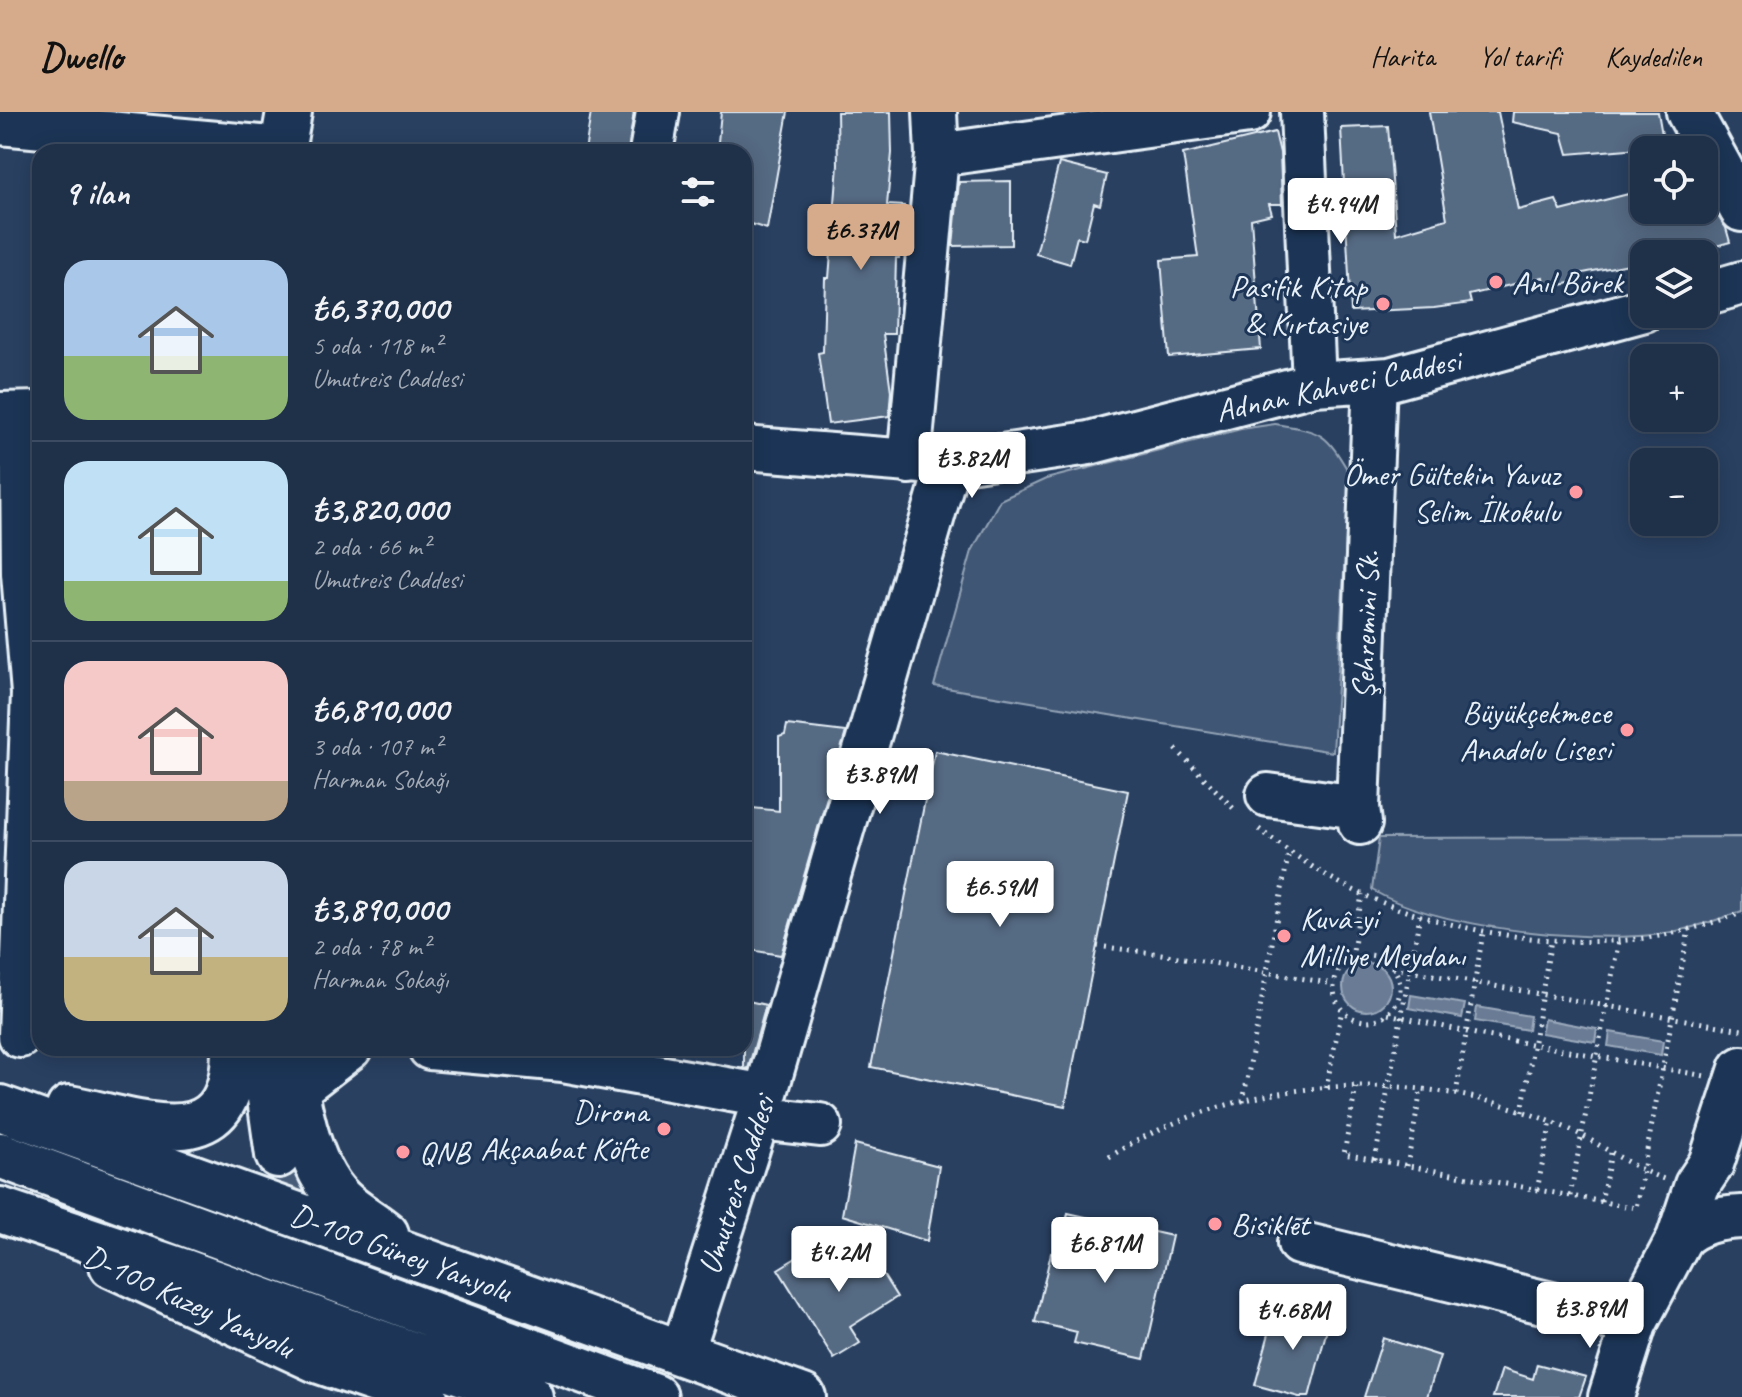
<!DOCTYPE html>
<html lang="tr">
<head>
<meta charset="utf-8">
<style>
  :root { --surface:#1f3049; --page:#273850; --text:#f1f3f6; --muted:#a1a9b4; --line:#3c4b61; --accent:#d6ab8b }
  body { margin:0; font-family:Caveat,sans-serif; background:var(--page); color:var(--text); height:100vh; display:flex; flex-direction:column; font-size:30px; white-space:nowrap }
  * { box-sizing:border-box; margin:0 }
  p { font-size:26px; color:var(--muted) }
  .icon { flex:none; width:44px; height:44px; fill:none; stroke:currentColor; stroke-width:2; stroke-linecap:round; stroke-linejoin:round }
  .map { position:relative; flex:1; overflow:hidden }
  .side { position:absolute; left:32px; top:32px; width:720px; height:912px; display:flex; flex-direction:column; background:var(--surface); border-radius:24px; box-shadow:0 4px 20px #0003,0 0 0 2px var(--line) }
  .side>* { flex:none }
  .fabs { position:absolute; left:1630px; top:24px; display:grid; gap:16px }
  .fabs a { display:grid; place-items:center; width:88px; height:88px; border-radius:16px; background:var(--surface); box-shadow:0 4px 20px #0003,0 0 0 2px var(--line); font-size:40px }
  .price { position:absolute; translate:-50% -68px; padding:0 18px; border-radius:8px; background:#fff; color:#222; font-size:26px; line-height:52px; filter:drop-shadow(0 2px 4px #0008) }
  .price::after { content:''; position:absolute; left:50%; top:48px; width:24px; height:18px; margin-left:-12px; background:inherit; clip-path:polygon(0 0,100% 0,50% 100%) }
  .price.on { background:var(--accent); color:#111 }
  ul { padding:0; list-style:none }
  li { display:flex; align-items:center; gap:24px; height:200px; padding:0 32px }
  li+li { border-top:2px solid var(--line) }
  li span { display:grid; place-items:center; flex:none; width:224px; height:160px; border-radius:24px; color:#555 }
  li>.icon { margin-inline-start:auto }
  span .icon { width:96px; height:96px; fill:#fffc; stroke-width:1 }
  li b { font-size:34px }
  h2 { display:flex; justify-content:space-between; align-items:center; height:96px; padding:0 32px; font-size:34px }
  header { display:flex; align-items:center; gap:48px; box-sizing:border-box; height:112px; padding:0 40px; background:var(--accent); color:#111 }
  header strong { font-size:38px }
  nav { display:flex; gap:44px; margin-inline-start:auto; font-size:28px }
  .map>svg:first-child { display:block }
  .green { fill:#415774; stroke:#94a4b6; stroke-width:2 }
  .water { fill:#6b7c95; stroke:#9dabbd; stroke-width:2 }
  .building { fill:#556a83; stroke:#e8f1f8; stroke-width:2 }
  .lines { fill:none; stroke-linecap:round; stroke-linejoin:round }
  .major-tunnel { stroke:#465b78; stroke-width:44; stroke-dasharray:44 22; stroke-linecap:butt }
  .minor-casing { stroke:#e8f1f8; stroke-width:48 }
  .major-casing { stroke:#e8f1f8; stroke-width:50 }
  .highway-casing { stroke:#e8f1f8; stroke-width:50 }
  .path { stroke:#e8f1f8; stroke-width:5; stroke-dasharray:2 6; stroke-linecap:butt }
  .minor { stroke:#1d3557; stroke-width:42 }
  .major { stroke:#1d3557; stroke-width:44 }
  .highway { stroke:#1d3557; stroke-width:44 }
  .poi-dot { fill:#ff9aa2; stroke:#1d3557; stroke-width:3 }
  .labels { text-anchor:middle; stroke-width:6; stroke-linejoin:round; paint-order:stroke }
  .poi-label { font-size:32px; fill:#e8f1f8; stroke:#1d3557; text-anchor:start }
  .street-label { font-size:32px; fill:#e8f1f8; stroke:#1d3557 }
</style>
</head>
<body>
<header>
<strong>Dwello</strong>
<nav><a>Harita</a><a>Yol tarifi</a><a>Kaydedilen</a></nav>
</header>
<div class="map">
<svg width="1742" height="1285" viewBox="0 0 1742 1285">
  <rect width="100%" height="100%" fill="#294061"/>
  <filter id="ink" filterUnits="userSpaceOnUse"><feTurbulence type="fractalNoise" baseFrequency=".0125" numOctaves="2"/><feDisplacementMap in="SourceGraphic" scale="16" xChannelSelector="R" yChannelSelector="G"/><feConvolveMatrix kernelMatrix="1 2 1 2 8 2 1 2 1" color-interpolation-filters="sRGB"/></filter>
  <g filter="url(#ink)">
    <path class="green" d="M1275,312c49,8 50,8 75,50l-17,278 -399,-66 38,-135 28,-51 46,-21 195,-50z
      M1742,725v74c-27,10 -60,21 -89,24 -75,7 -216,-7 -281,-45l7,-52z"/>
    <path class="water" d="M1343 875a24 24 0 1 1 48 0a24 24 0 1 1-48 0Z
      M1411,883l54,9 -3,14 -53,-10z
      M1477,895l53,9 -2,14 -53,-9z
      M1544,907l53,10 -2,13 -54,-9z
      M1610,920l53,9 -2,14 -53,-9z"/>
    <path class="building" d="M591,0h43l-6,40h-43z
      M721,0h67l-21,117 -23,-7v-70h-27z
      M837,0h54l1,41 -5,52 17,1 -5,52h-3l-2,76h-11l8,57 -2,25 -61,8 -10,-71 5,-1 2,-74h4l9,-113z
      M1429,0h69l20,98 38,-10 5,11 83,-21v20h70l12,18 4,14 -41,12h-45v7l-66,13 2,7 -34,7 -3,-11 -74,18 2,8 -37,5 -83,4 -10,-184 47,-2 8,108 51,-15z
      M1513,0h145l6,34 -96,8 -6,-21 -50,-11z
      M1275,20l5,21 2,51h-13l3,10 -21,5 10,130 -92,8 -8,-97 37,-3 -15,-103z
      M1059,51l48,12 -7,30 -6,-2 -9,36 -8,-2 -7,27 -34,-10z
      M1011,69v64l-58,1 6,-64z
      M787,613l59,7 -65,223 -37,-6v-142l35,4v-74l6,-2z
      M935,639l193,40 -63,315 -194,-39z
      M744,888l22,5 -18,64 -4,-1z
      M855,1032l84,22 -12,75 -85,-26z
      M1068,1101l104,23 -28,123 -70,-16 3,-11 -42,-10 16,-69 8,2z
      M861,1128l36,57 -47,30 10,16 -26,16 -56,-90 26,-16 10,16z
      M1277,1192l53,14 -21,79h-10l-44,-12z
      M1383,1226l57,18 -13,41h-63z
      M1537,1252l49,13 -7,20h-86l9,-28 31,10z"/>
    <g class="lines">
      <path class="major-tunnel" d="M294,1042l61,243"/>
      <defs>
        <path id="minor" d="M1302,0l12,272
          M0,11l283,26
          M651,40l7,-40
          M937,43l312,-43
          M1704,182l38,-11
          M744,336l204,16 141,-21 225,-59 76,-5 254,-69
          M909,350l28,-307 -2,-43
          M1268,683l90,12
          M1360,711l-2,-16 17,-427
          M20,924l13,-343 -10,-120 -1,-126
          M430,936l133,12 202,36
          M296,978l54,-42
          M758,1006l62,7
          M1679,1127c18,-17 39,-21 63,-22
          M1299,1131l335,81
          M682,1241l83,-257 183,-632"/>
        <path id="major" d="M1689,0l53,97
          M282,40l7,-40
          M0,303l40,-1
          M0,335h40
          M292,936c1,45 16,120 49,152 13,13 31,22 45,34
          M266,958l12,85
          M0,996l803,289
          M69,996c73,13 165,56 165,-60
          M112,1153l205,95 108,37
          M1611,1285l23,-73 45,-85 18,-54 14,-21 31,-95"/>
        <path id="highway" d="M0,1043l655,242
          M0,1098l182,61 348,126"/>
      </defs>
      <use href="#minor" class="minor-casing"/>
      <use href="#major" class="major-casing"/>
      <use href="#highway" class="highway-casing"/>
      <path class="path" d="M1176,637l60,62
        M1259,717c32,24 67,49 103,65 88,40 222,61 316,38 21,-5 43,-12 64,-19
        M1097,834l64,8 173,30
        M1334 876a33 33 0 1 1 66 0a33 33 0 1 1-66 0Z
        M1352,846l10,-64
        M1393,856l349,62
        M1388,902l88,20 229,42
        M1356,975l-12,67 292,54 53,-279
        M1326,976l16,-78
        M1456,982l27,-161
        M1243,990l46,-251
        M1522,1000l29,-172
        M1109,1045c121,-77 289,-92 424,-42 17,6 35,13 50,21 28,15 52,33 81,43
        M1375,1048l45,-245
        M1407,1054l14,-76
        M1537,1078l14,-68
        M1570,1084l49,-256
        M1601,1090l10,-49"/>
      <use href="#minor" class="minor"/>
      <use href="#major" class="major"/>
      <use href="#highway" class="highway"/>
    </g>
  </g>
  <g class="poi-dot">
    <circle cx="1496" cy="170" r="8"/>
    <circle cx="1383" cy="192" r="8"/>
    <circle cx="1576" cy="380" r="8"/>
    <circle cx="1627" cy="618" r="8"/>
    <circle cx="1284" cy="824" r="8"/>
    <circle cx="664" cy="1017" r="8"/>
    <circle cx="403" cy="1040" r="8"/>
    <circle cx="1215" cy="1112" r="8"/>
  </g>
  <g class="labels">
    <g class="poi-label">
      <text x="1512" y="181">Anıl Börek</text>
      <text x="1367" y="185" text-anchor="end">Pasifik Kitap<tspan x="1367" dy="37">&amp; Kırtasiye</tspan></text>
      <text x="1560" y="373" text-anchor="end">Ömer Gültekin Yavuz<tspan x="1560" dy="37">Selim İlkokulu</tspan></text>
      <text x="1611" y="611" text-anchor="end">Büyükçekmece<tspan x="1611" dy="37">Anadolu Lisesi</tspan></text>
      <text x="1300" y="817">Kuvâ-yi<tspan x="1300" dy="37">Milliye Meydanı</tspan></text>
      <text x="648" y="1010" text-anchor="end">Dirona<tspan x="648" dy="37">Akçaabat Köfte</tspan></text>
      <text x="419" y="1051">QNB</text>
      <text x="1231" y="1123">Bisiklet</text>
    </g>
    <g class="street-label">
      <text transform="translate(1338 273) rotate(-12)" y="11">Adnan Kahveci Caddesi</text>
      <text transform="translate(1365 513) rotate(-88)" y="11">Şehremini Sk.</text>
      <text transform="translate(736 1073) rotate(-72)" y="11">Umutreis Caddesi</text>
      <text transform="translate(401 1140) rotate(20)" y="11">D-100 Güney Yanyolu</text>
      <text transform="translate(189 1189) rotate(25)" y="11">D-100 Kuzey Yanyolu</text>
    </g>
  </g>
</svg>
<div class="fabs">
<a><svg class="icon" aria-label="locate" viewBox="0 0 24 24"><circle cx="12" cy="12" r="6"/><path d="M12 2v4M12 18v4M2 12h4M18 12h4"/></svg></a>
<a><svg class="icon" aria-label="layers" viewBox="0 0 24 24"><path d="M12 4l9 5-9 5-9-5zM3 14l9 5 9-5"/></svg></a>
<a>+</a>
<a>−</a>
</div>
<b class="price" style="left:1341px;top:134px">₺4.94M</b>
<b class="price on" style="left:861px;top:160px">₺6.37M</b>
<b class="price" style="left:972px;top:388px">₺3.82M</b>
<b class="price" style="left:880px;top:704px">₺3.89M</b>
<b class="price" style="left:1000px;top:817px">₺6.59M</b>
<b class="price" style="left:1105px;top:1173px">₺6.81M</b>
<b class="price" style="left:839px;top:1182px">₺4.2M</b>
<b class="price" style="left:1590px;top:1238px">₺3.89M</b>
<b class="price" style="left:1293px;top:1240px">₺4.68M</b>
<section class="side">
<h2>9 ilan<svg class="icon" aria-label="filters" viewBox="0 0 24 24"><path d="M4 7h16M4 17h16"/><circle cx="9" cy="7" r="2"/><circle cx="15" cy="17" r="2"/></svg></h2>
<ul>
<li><span style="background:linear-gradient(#a9c7e8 60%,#8fb573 0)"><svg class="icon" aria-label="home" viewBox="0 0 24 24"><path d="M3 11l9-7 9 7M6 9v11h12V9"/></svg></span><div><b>₺6,370,000</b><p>5 oda · 118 m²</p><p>Umutreis Caddesi</p></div></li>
<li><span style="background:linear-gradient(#bfe0f5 75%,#8fb573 0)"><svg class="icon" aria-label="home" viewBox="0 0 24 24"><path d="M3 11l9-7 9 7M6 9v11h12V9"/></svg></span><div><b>₺3,820,000</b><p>2 oda · 66 m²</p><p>Umutreis Caddesi</p></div></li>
<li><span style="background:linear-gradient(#f6c9c9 75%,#b9a48a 0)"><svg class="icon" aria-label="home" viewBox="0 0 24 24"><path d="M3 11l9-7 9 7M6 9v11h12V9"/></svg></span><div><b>₺6,810,000</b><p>3 oda · 107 m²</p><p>Harman Sokağı</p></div></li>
<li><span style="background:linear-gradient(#c9d6e8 60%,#c2b280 0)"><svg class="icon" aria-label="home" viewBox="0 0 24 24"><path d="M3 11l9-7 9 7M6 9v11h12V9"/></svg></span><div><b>₺3,890,000</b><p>2 oda · 78 m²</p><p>Harman Sokağı</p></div></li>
</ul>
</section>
</div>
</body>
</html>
